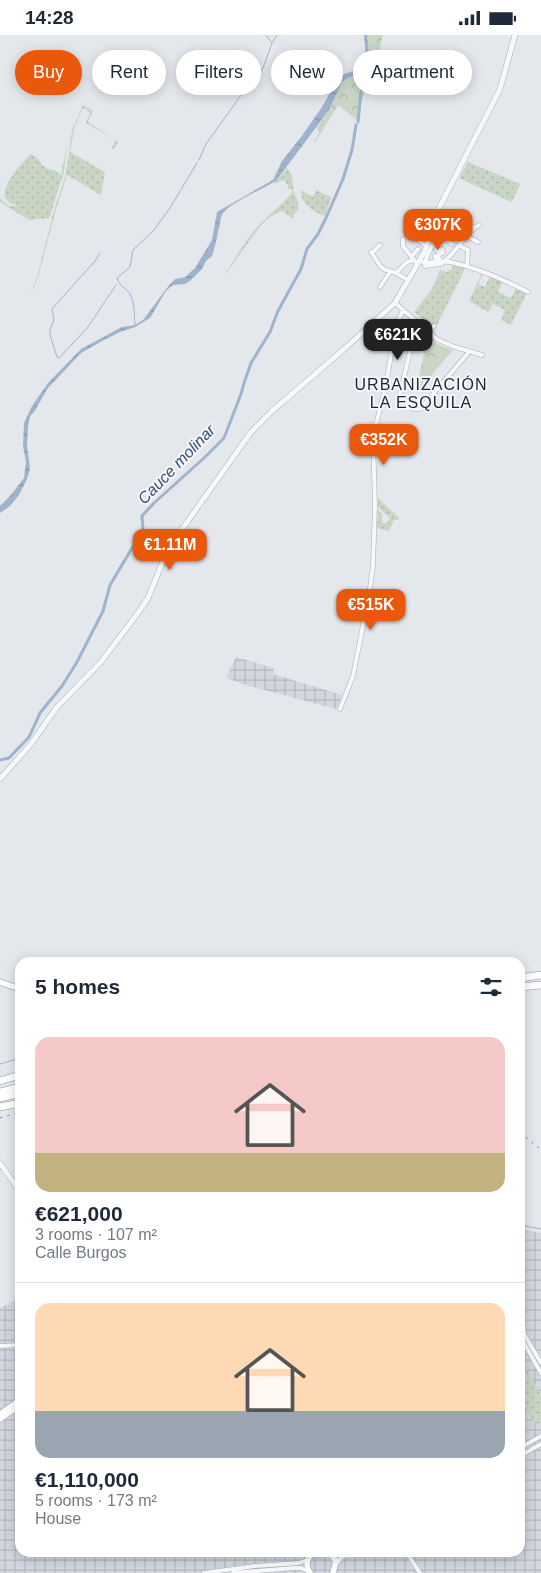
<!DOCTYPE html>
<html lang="en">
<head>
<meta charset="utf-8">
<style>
  :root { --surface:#fff; --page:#f6f6f7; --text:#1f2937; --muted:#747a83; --line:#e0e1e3; --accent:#ea580c }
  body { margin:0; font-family:Arial,sans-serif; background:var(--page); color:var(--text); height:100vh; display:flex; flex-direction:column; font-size:19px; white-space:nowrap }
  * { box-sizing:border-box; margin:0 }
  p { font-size:16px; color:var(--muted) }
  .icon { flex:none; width:28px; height:28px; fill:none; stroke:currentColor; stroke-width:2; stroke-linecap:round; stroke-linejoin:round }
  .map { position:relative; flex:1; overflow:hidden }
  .panel { position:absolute; left:15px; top:922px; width:510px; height:600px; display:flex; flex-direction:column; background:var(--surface); border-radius:15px; box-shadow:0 2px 12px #0003 }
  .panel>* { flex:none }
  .hud { position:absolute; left:15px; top:15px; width:511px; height:45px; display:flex; gap:10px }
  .price { position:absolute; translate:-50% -42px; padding:0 11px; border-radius:10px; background:var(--accent); color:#fff; font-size:16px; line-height:32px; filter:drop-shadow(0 1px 2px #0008) }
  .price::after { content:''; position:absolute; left:50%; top:30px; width:15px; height:11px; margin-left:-8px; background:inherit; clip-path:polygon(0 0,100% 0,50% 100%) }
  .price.on { background:#222; color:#fff }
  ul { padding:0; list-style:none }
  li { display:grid; align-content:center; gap:10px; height:265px; padding:0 20px }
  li+li { border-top:1px solid var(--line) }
  li span { display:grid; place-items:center; height:155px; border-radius:15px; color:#555 }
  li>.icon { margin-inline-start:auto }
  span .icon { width:90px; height:90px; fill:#fffc; stroke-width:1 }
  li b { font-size:21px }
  h2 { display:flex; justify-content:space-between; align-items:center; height:60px; padding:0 20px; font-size:21px }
  .chip { padding:0 18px; border-radius:22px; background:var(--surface); box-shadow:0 2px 12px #0003; font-size:18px; line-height:45px }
  .chip.on { background:var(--accent); color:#fff }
  .status { display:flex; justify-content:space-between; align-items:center; height:35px; padding:0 25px; background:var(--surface); direction:ltr }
  .status svg { height:14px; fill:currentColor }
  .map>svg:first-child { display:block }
  .industrial { fill:url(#industrial-grid) }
  .grass { fill:url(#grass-dots) }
  .forest { fill:url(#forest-crowns) }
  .water { fill:url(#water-ripples) }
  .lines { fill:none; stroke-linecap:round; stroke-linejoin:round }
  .stream { stroke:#9fb4cc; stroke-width:1 }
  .canal { stroke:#9fb4cc; stroke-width:3 }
  .minor-casing { stroke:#a9aeb7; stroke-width:5 }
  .tertiary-casing { stroke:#a9aeb7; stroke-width:6 }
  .secondary-casing { stroke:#a9aeb7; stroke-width:7 }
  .motorway-casing { stroke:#8b94a3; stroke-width:8 }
  .minor { stroke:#f7f8fa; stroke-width:4 }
  .tertiary { stroke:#f7f8fa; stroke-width:5 }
  .secondary { stroke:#fff; stroke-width:5.5 }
  .motorway { stroke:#fff; stroke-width:7 }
  .rail { stroke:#7d8696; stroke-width:1; stroke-dasharray:2.5 5; stroke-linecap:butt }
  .labels { text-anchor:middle; stroke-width:4; stroke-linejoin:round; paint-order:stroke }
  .neighbourhood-label { font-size:16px; letter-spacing:1px; fill:#1d2536; stroke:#f4f6f9 }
  .water-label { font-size:16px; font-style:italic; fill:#34527a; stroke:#f4f6f9 }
</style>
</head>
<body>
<div class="status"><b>14:28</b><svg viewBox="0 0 49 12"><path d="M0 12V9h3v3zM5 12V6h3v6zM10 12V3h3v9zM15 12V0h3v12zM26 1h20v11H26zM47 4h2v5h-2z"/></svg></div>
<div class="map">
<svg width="541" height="1538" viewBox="0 0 541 1538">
  <defs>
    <pattern id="industrial-grid" width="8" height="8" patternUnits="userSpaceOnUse" patternTransform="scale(1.25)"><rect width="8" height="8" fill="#d2d6de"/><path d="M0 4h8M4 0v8" fill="none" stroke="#b4b8c0"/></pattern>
    <pattern id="grass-dots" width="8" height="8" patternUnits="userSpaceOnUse" patternTransform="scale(1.25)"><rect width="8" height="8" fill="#c9d6c5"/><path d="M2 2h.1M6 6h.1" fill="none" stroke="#adb8ab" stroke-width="1.8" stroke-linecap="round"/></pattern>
    <pattern id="forest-crowns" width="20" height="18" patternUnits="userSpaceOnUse" patternTransform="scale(1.25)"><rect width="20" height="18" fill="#c9d6c5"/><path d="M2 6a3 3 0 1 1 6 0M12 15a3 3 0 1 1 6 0" fill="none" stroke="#adb8ab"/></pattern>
    <pattern id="water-ripples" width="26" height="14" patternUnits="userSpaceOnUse" patternTransform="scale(1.25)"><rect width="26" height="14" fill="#9fb4cc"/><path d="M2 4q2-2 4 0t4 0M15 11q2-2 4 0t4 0" fill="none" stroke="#8293a7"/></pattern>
  </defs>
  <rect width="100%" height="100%" fill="#e4e7ec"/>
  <path class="industrial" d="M236,622l38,11 -1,6 69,21 -5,14 -88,-23 -23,-8z
    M520,1194l21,4v340h-541v-265l20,-10v255h500z"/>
  <path class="grass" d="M83,70l10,6 -5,11 30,20 -4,7 -2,-1 3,-8 -29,-17 4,-10 -4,-4 -3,-1 -9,20 -4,24 35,20 -4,23 -34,-20 -11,34 -18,68 -9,23 8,-23 18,-70 11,-33 6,-44z
    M67,110l-3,27 -9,27 -5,19 -21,2 -29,-18v-4l9,8h7v-1l-6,-2 -5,-5c-4,-12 17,-36 26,-44l6,4 6,8 5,3 6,1 7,5z
    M468,127l52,22 -4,10 -5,8 -52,-24z
    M287,133c7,7 5,15 7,24 2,5 4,10 5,16l-7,10 -10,-7c-22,5 -42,48 -58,64 12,-17 22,-37 37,-52 10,-10 21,-19 31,-30v-4h-4v-4l-4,-4h-4l-7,4z
    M301,155l12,7 3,-7 15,7c-1,5 -4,15 -6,19 -12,-4 -25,-13 -24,-26z
    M452,230l13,3 -4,9 -25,50 -3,-2 -2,3 -5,-6 -12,-10 18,-23 8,-19 7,2 6,-4z
    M482,238l1,1 -5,10 7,3 5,-11 13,5 -5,11 13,6 5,-10 11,5 -16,32 -10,-5 4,-10 -12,-6 -5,8 -19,-11z
    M378,463l21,20 -1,2h-4l-5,11 -12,-3 1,-18 6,6h-2v7h5l3,-5 -12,-11z
    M524,1335l4,2 13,23v28l-1,1 -6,-1 -14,-25v-26z"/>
  <path class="forest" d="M367,0h16l-5,20 -11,27 -10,38 -19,-15 -22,36h-2l5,-7 -2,-6 12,-18 13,-28c4,-4 9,-5 15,-7 16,-8 11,-26 10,-40z
    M427,302l12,8 14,5 -37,43z"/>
  <path class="water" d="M364,0h3c1,14 6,33 -10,40 -6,2 -11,3 -15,7l-13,28 -53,71 -34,18 -13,8 -7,7 -7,32 -3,10 -6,5 -4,8 -12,12 -5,3 -12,1 -7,6 -16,27 -15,9 -15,5 -18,9 -21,12 -33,35 -14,24 -4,4 -2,11 -1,18 3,24 -3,10 -8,16 -9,11 -10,7v-7l10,-10 14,-18 2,-17 -3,-15 1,-23 8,-17 16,-23 33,-34 41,-22 13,-2 8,-5 27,-36 5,-5 10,-2 10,-9 17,-28 5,-28 56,-32 9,-19 19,-24 21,-30 16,-29c5,-4 9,-5 15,-7 17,-5 12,-22 11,-36z"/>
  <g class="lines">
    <path class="stream" d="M266,0l5,7
      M199,125l7,-16 38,-53 19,-23 9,-25 5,-8
      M100,218l-5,8 -43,48 2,11 -4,10v5l7,22 2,1 29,-31 28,-42
      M135,290c-1,-9 0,-20 -4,-29 -3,-8 -11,-8 -14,-18l13,-11 3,-17 21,-20 16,-22 27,-45
      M0,1029l20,-6
      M520,1190l21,4"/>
    <path class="canal" d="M358,87l3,-30 5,-19v-10
      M326,183l17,-39 9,-29 4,-25
      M0,725l9,-2 20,-21 11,-24 22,-27 15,-24 26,-51 7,-26 33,-55 -1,-14 12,-13 50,-45 20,-20 17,-44 3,-11 7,-20 19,-31 8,-21 23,-42 6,-20 11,-15 7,-14"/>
    <defs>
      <path id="minor" d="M433,184l10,4 12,-3 20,8
        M443,188l4,7 -2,9
        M414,198l8,-7 8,1
        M467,201l11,6
        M414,202l12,9
        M403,204v7l11,14
        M433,205l8,1 4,-2 7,5
        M434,206l2,1v8l2,1 4,-2 1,4 -8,3 1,3 3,-1 2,6 -16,2c-1,-8 7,-17 9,-25z
        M460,211l8,4 -1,16
        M371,217l10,15 5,3 10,3 12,7
        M372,218l8,-8
        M411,222l7,-8
        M419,226c10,4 20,-1 31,1 28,6 53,17 78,30
        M443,227c15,-10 21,-29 36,-37
        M396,238l11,-11 7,-2 3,3
        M380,252l10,-15
        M395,268l43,37 17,7 27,8
        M417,287l-17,72 1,4 13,11h6l49,-57
        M428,297l6,-6
        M368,301l8,-13
        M340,674l13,-33 16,-81 4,-29 2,-60 -2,-70 13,-51 9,-54 4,-12 4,-9
        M520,1282l3,4 1,13 17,29
        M520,1301l21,37
        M0,1311l20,-1
        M520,1413l21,-12
        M520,1421l21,-12
        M407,1518l13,20
        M337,1528l4,-5 9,-5
        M204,1538l51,-7 44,-3 8,-3
        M233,1538l61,-5h7l7,3"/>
      <path id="tertiary" d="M0,744l31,-35 26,-37 43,-44 38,-50 10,-15 20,-49 83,-117 21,-21 71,-61 52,-47 30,-52 4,-12 2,-15 69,-135 15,-54
        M0,1128l20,29"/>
      <path id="secondary" d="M0,947l20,7
        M0,1379l20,-14
        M0,1384l20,-14
        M330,1518l6,8 -3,12
        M310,1538c-5,-8 -3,-15 3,-20"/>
      <path id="motorway" d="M520,943l21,-3
        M520,952l21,-2
        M0,1046l20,-6
        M0,1057l20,-5
        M0,1063l20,-5
        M0,1072l20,-4"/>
    </defs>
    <use href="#minor" class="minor-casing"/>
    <use href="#tertiary" class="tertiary-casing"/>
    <use href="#secondary" class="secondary-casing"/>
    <use href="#motorway" class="motorway-casing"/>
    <use href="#minor" class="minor"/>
    <use href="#tertiary" class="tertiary"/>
    <use href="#secondary" class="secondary"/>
    <use href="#motorway" class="motorway"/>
    <path class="rail" d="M0,1083l20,-6
      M520,1097l21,18"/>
  </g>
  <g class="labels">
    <g class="neighbourhood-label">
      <text x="421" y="355">URBANIZACIÓN<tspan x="421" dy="18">LA ESQUILA</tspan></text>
    </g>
    <g class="water-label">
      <text transform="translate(176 429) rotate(-46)" y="6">Cauce molinar</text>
    </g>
  </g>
</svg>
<b class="price" style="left:438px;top:216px">€307K</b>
<b class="price on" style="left:398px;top:326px">€621K</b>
<b class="price" style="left:384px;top:431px">€352K</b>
<b class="price" style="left:170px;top:536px">€1.11M</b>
<b class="price" style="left:371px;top:596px">€515K</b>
<div class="hud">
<a class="chip on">Buy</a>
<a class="chip">Rent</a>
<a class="chip">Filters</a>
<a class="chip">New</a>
<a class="chip">Apartment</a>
</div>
<section class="panel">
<h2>5 homes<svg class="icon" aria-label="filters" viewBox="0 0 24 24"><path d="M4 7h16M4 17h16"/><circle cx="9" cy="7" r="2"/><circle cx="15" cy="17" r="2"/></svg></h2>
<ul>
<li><span style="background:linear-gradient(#f6c9c9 75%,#c2b280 0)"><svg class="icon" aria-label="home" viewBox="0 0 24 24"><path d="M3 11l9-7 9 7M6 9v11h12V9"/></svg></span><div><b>€621,000</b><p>3 rooms · 107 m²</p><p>Calle Burgos</p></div></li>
<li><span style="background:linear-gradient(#ffd9b3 70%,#9aa5b1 0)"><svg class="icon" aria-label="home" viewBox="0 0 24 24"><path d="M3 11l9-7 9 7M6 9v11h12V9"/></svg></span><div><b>€1,110,000</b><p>5 rooms · 173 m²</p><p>House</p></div></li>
</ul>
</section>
</div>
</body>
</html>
